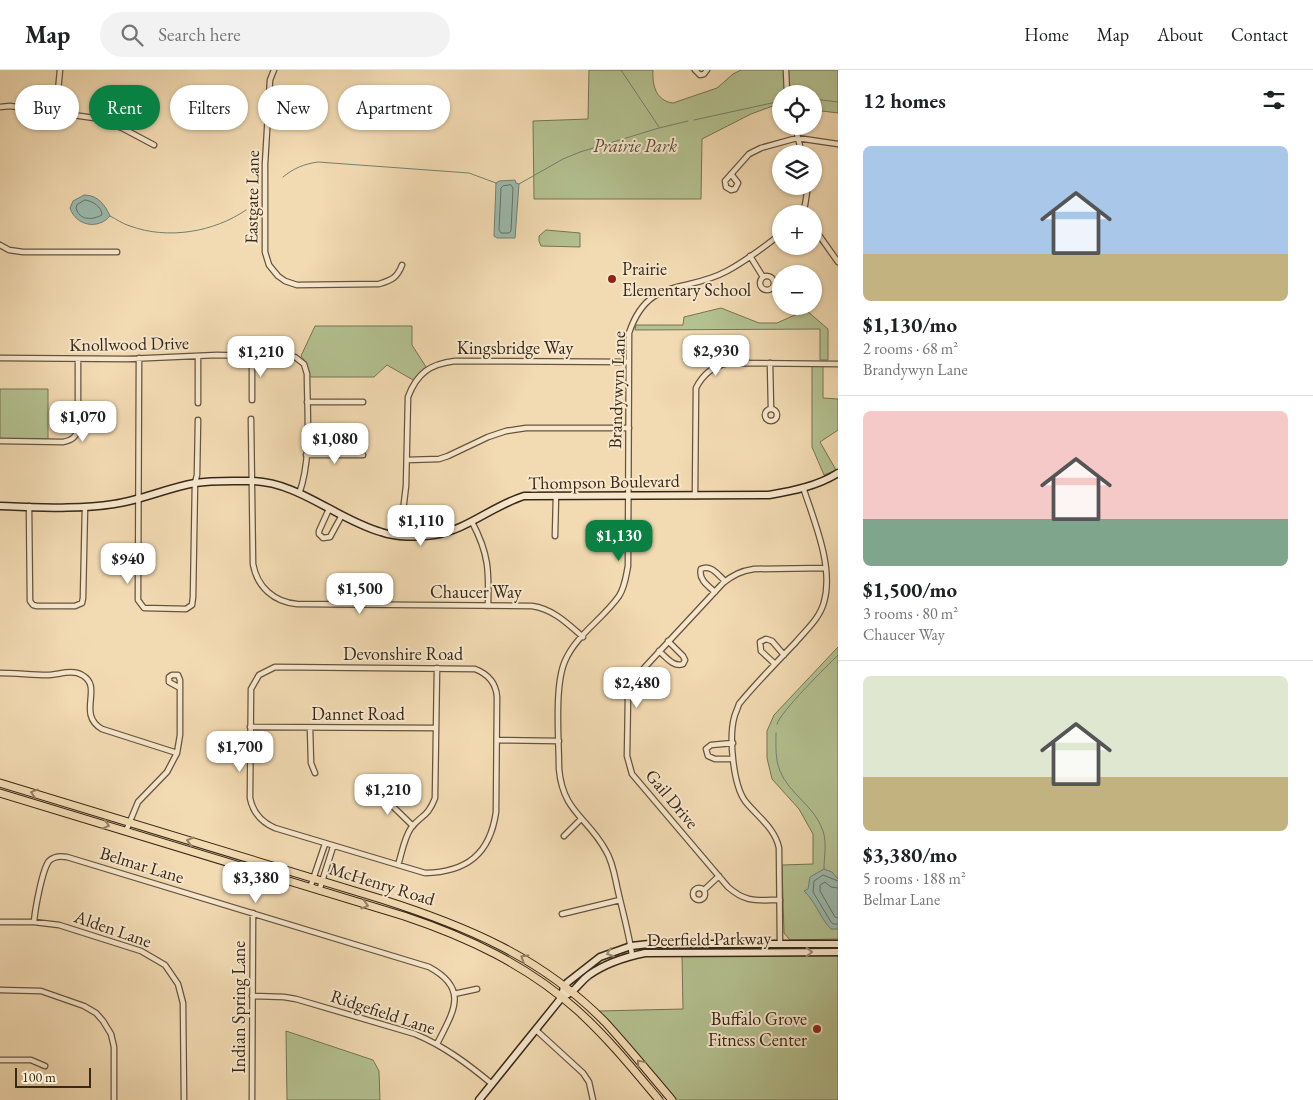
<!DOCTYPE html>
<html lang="en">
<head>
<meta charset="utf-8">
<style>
  :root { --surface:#fff; --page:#f2f2f2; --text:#202124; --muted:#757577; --line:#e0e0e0; --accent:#0b8043 }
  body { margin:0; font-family:"EB Garamond",serif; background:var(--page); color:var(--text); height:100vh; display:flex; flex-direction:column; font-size:19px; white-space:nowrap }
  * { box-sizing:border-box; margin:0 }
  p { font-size:16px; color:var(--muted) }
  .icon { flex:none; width:28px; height:28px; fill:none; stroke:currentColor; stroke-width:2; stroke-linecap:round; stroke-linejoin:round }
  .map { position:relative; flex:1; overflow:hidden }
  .drawer { display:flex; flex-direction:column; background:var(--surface); width:475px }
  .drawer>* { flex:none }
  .hud { position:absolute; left:15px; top:15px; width:475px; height:45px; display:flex; gap:10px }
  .tools { position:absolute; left:772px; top:15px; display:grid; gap:10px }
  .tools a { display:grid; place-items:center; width:50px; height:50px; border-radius:50%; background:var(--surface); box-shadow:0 1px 4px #0004; font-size:25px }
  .scale { position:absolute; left:15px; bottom:12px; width:76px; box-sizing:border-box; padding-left:5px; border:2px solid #382817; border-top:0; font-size:14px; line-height:18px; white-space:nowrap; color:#382817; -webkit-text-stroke:4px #f7e7cd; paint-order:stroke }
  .price { position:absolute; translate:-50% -42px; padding:0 11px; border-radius:10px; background:#fff; color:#222; font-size:16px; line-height:32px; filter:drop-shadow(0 1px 2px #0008) }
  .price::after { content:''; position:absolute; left:50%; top:30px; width:15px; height:11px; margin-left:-8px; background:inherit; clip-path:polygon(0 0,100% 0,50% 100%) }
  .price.active { background:var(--accent); color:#fff }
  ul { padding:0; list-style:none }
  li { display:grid; align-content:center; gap:10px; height:265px; padding:0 25px }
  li+li { border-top:1px solid var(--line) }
  li span { display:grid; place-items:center; height:155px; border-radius:8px; color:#555 }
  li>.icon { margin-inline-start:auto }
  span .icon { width:90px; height:90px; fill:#fffc; stroke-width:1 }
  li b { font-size:21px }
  h2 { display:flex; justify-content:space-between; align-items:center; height:60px; padding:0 25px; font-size:21px }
  .pill { padding:0 18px; border-radius:22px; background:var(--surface); box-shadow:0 1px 4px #0004; font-size:18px; line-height:45px }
  .pill.active { background:var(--accent); color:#fff }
  header { display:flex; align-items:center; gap:30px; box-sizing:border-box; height:70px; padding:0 25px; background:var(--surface); border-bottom:1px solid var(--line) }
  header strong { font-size:24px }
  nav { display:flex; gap:28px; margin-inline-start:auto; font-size:18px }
  .search { width:350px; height:45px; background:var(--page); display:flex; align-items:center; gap:12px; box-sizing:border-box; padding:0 18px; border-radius:28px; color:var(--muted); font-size:19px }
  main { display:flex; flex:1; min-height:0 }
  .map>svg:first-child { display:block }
  .green { fill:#b4c191; stroke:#767454 }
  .water { fill:#9bbaae; stroke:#738072 }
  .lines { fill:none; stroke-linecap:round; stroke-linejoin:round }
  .shore { stroke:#6a7162; stroke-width:1 }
  .stream { stroke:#738072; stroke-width:1 }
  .street-casing { stroke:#66543e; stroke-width:7 }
  .secondary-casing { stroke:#382817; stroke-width:9 }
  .primary-casing { stroke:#382817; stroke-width:9 }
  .street { stroke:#f7e7cd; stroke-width:4.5 }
  .secondary { stroke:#f7e7cd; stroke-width:6 }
  .primary { stroke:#f2dab2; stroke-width:7 }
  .oneway { stroke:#958164 }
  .oneway2 { stroke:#988872 }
  .poi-dot { fill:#8f2418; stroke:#f7e7cd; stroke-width:2 }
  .labels { text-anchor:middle; stroke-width:4; stroke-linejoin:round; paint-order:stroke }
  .park-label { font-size:18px; font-style:italic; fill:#574e36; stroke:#f7e7cd }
  .street-label { font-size:18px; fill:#382817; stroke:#f7e7cd }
  .poi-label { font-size:18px; fill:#382817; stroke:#f7e7cd; text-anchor:start }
</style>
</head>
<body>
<header>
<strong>Map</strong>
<div class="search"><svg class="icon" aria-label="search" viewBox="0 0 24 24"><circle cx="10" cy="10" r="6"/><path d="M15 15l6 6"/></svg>Search here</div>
<nav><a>Home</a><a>Map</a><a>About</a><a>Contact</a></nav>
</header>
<main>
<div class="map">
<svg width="838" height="1030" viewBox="0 0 838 1030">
  <rect width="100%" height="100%" fill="#f2dab2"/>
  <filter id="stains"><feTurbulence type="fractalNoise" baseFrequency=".004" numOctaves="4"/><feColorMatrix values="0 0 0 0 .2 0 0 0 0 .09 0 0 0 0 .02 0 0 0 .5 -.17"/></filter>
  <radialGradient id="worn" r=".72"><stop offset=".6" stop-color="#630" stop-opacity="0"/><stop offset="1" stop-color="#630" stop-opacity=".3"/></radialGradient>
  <path class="green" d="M589,0h64c-1,15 3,31 20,33l44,-15 16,-14 8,-4h97v43l-24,-3v-16h-33v9l-30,11 -49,25 -1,60h-167l-1,-78 55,-2z
    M546,160l34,3v14l-39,-1 -2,-5v-5z
    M721,238l38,15h18l29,-13 22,19v31h-8v-31l-185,1 1,-5h47l1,-8z
    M315,256h97v19l14,22 -13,13 -26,-15 -13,12h-65l-2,-13 -6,-8z
    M812,296h11v32l15,1v31l-18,12 16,28 -12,5 -12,-28z
    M0,319h48v50h-48z
    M838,577v292l-48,1 -6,-7 -2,-68 31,-1v-30l-14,-25 -27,-30 -5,-21v-27l7,-16z
    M682,886h156v144h-162l-44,-52 -33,-37 84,-2z
    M286,961l87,29 6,11 1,29h-93z"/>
  <path class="water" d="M515,110l1,3 3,1 -4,54h-18l-3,-2 2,-53 3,-2z
    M84,125c14,0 21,10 26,21 -12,14 -34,10 -40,-8l3,-7z
    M824,799l8,3 6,7v50h-7c-11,-11 -15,-27 -27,-38l4,-2 2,-12z"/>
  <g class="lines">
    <path class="shore" d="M511,115l2,3 -2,43 -2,2h-8l-2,-3 2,-42 2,-2z
      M85,130c8,1 17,7 17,15 -10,5 -22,6 -26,-7l1,-3z
      M838,811l-15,-6 -9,6 -1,11 18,30 2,2h5
      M838,818l-7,-1 -6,-5 -5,3v6l15,26 3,1"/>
    <path class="stream" d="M621,0l38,57
      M814,29l24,3
      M694,50l87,-19
      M283,107c11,-9 21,-13 35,-15l151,11 27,10
      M519,114l44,-25 17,-7 79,-24 29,-7
      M110,146c6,3 13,8 20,10 38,14 84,6 116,-16
      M777,654c4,-13 49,-57 61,-69
      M776,663c0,13 -1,26 4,38 9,23 35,35 43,60 4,12 1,26 1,38"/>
    <defs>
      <path id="street" d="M274,0l-4,10 -5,84v88l4,13 9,11 7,5 12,4 82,-1c13,-4 18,-6 23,-19
        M695,0l5,5 4,-1 3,-4
        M786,0l1,24
        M0,37l10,-1 84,12 28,10 32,17
        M56,42l4,-42
        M795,56l7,28
        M731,104l7,9 -3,6 -4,1 -5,-3 -1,-6 24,-27 12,-6 36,-10 41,6
        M801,144l4,-9 3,-19
        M814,158l24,34
        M0,175l9,5 14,2h94
        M750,186l13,21
        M760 213a7 7 0 1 1 14 0a7 7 0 1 1-14 0Z
        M252,285v45
        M0,288l127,1 90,-4 78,2 9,7 3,10c0,37 5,85 -8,120
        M139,288l-1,242 6,8 42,1 6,-4 1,-8 2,-114 2,-8 1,-55
        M770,293l1,46
        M307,332h56
        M198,333v-47
        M765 345a6 6 0 1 1 12 0a6 6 0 1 1-12 0Z
        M251,349l2,145c4,23 21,38 44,40l235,2c21,3 35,17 51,31
        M0,371l63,1c9,-2 12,-4 15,-12v-71
        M306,385h57
        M407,390l32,-1 9,-3 40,-19 18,-6 20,-3h103
        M695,426l1,-108c7,-14 17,-22 32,-25l110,1
        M29,436l1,95 3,4 4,1h38l7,-3 1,-5 2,-91
        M329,439l-10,22v3l4,4 7,-1 12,-22
        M472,452c17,32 17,49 16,84
        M400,466l6,-50 2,-89c9,-24 22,-33 47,-36l174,1
        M555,466l1,-41
        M715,522c-7,-6 -17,-13 -14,-23 10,-5 17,6 24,12
        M659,581c7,6 15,17 24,13l2,-4 -2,-4 -15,-15
        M775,594l-14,-13 -1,-9 6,-3 6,2 12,14
        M275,597l200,2c13,5 21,14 22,28l-1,115c-6,42 -29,60 -71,61l-150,-45c-14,-6 -22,-15 -25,-30l1,-109 8,-14z
        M0,603c16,0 32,2 47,2 11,0 25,-6 35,0 22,12 -6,39 20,54l75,24
        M250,657l185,1
        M310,658l1,35 4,10
        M497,670l62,1
        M733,673l-22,2 -5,4 2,7 7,3h18
        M377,721l36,35
        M126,761l12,-29 29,-30 10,-19 3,-18v-55l-2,-5h-6l-3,2v5l11,6
        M564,766l17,-17
        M398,795c4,-12 6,-27 13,-37 10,-13 17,-11 24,-30l2,-130
        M693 824a6 6 0 1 1 12 0a6 6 0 1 1-12 0Z
        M310,818l15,-44
        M704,820l15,-14
        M319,821l14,-44
        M780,830c-23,0 -34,3 -52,-13l-96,-113 -5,-18 1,-59 1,-10 16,-20 78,-84c10,-8 18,-12 31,-14l72,-1
        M562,844l58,-14
        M0,852h34l25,3 82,26 24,14 13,19 5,19 1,97
        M34,852c1,-12 8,-52 15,-61 5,-5 12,-5 18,-4l362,110c41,22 24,45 8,77
        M780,874l-1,-96c-4,-20 -22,-32 -34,-47 -12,-17 -16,-63 -11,-83 1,-5 4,-10 5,-14 18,-22 38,-42 57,-62 10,-12 24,-24 28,-40 10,-35 -10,-81 -21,-115
        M632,885c-3,-21 -9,-42 -14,-64 -3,-13 -5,-29 -12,-40 -18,-34 -43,-38 -47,-82 0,-28 -5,-83 6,-108 11,-26 38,-42 54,-65 6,-9 7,-20 9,-30l1,-233c19,-57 56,-39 98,-62 19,-10 37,-24 54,-37
        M0,920l41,1 43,15 12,7 7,8 8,13 3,13v53
        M454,924l23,-5
        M252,926l32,1 12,2 119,35c29,12 53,30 77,50
        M536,960l47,43 6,9 4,18
        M0,990h31l14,6
        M252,1030l1,-187"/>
      <path id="secondary" d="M0,436c37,1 77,4 114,-2 28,-4 53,-16 81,-21 18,-3 38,-2 56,-2 48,1 85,38 130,51 17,6 35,5 53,3 33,-5 58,-29 90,-39l245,-1c23,-4 49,-9 69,-22
        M562,927c15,-6 15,-13 27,-22 17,-12 36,-18 56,-22l193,-1
        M479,1030l83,-103 2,-11 4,-4 32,-25 31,-11 18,-2h189"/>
      <path id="primary" d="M0,713l381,116c85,27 160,58 224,123 23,25 45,52 67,78
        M0,723l404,123c63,21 123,49 173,94 30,27 56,59 82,90"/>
    </defs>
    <use href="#street" class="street-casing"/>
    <use href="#secondary" class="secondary-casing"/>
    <use href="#primary" class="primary-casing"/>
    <use href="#street" class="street"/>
    <use href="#secondary" class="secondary"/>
    <use href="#primary" class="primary"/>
  </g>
  <defs><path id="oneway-chevron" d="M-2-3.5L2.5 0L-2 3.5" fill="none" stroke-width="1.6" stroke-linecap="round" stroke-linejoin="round" transform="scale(1.25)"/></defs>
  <g class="oneway">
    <use href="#oneway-chevron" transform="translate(34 723) rotate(-163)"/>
    <use href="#oneway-chevron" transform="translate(106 755) rotate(17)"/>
    <use href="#oneway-chevron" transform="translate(190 771) rotate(-163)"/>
    <use href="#oneway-chevron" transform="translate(365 835) rotate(17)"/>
    <use href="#oneway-chevron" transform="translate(524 888) rotate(-148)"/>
    <use href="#oneway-chevron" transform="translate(640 993) rotate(-130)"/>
  </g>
  <g class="oneway2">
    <use href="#oneway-chevron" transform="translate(809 882)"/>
    <use href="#oneway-chevron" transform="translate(610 883) rotate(160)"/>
  </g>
  <g class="poi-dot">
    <circle cx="612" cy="209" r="5"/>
    <circle cx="817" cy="959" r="5"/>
  </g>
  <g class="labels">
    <g class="park-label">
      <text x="635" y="82">Prairie Park</text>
    </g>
    <g class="street-label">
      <text transform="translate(252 127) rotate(-89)" y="6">Eastgate Lane</text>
      <text transform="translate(129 274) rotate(-1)" y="6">Knollwood Drive</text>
      <text x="515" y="284">Kingsbridge Way</text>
      <text transform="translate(617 320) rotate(-88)" y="6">Brandywyn Lane</text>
      <text transform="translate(604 412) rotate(-1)" y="6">Thompson Boulevard</text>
      <text x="476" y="528">Chaucer Way</text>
      <text x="403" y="590">Devonshire Road</text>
      <text x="358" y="650">Dannet Road</text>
      <text transform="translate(672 729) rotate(50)" y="6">Gail Drive</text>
      <text transform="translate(142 795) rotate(17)" y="6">Belmar Lane</text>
      <text transform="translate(382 814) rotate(17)" y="6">McHenry Road</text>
      <text transform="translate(113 859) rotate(19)" y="6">Alden Lane</text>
      <text transform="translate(709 869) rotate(-1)" y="6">Deerfield Parkway</text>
      <text transform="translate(239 937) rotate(-90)" y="6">Indian Spring Lane</text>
      <text transform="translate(383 942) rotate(18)" y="6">Ridgefield Lane</text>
    </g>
    <g class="poi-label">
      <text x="622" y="205">Prairie<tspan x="622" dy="21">Elementary School</tspan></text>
      <text x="807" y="955" text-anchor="end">Buffalo Grove<tspan x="807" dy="21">Fitness Center</tspan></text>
    </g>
  </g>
  <rect width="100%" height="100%" filter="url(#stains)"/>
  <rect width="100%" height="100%" fill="url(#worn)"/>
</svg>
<div class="tools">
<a><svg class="icon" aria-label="locate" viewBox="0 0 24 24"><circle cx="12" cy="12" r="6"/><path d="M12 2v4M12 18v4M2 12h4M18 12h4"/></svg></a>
<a><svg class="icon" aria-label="layers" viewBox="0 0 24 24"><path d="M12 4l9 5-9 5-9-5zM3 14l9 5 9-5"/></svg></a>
<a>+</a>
<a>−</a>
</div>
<div class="scale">100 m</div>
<b class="price" style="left:716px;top:307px">$2,930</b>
<b class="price" style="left:261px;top:308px">$1,210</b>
<b class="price" style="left:83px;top:373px">$1,070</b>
<b class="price" style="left:335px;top:395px">$1,080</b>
<b class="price" style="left:421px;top:477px">$1,110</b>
<b class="price active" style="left:619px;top:492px">$1,130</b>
<b class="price" style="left:128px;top:515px">$940</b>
<b class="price" style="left:360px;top:545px">$1,500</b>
<b class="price" style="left:637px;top:639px">$2,480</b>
<b class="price" style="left:240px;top:703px">$1,700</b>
<b class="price" style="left:388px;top:746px">$1,210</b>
<b class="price" style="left:256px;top:834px">$3,380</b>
<div class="hud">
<a class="pill">Buy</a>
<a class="pill active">Rent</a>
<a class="pill">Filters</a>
<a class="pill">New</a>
<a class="pill">Apartment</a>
</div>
</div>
<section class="drawer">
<h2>12 homes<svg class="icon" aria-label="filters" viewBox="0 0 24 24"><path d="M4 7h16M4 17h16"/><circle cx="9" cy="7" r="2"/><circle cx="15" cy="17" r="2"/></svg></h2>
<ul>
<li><span style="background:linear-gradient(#a9c7e8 70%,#c2b280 0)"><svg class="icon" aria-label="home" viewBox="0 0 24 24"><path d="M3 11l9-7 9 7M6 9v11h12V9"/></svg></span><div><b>$1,130/mo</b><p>2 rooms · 68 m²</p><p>Brandywyn Lane</p></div></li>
<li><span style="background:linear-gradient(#f6c9c9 70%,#7fa58c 0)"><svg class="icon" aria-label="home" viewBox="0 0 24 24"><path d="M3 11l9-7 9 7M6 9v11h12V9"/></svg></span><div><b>$1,500/mo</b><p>3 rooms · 80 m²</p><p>Chaucer Way</p></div></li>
<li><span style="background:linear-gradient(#dfe7d0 65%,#c2b280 0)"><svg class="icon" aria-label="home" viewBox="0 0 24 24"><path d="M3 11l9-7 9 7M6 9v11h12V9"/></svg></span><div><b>$3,380/mo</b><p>5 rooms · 188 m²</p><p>Belmar Lane</p></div></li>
</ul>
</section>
</main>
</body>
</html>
